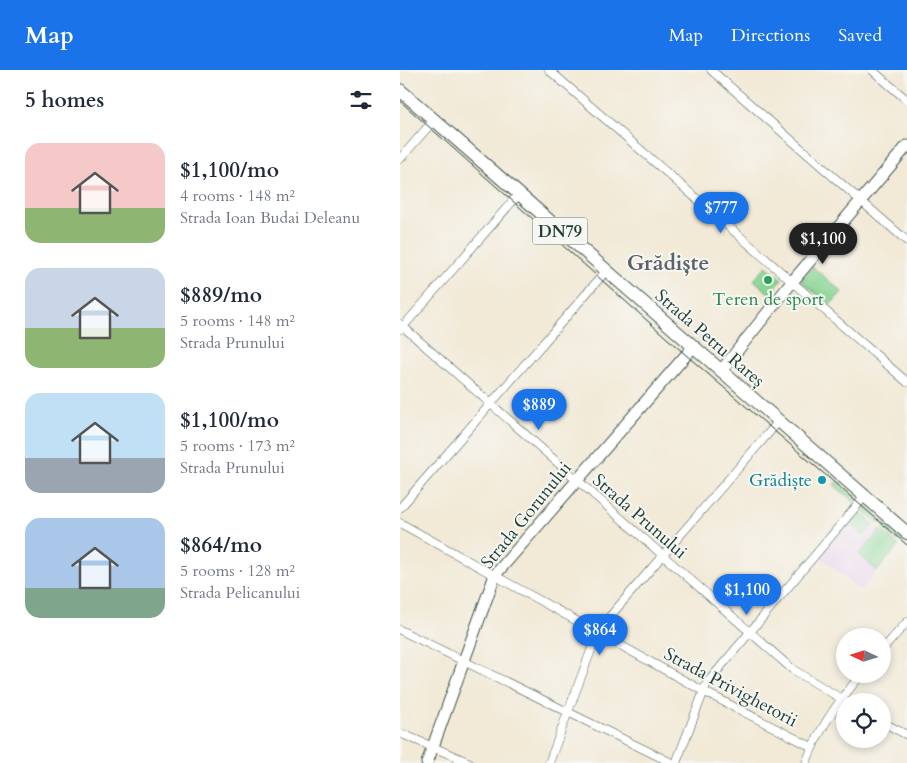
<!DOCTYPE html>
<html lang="en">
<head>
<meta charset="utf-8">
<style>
  :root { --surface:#fff; --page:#f2f2f3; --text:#1f2937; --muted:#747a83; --accent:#1a73e8 }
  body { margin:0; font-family:Cardo,serif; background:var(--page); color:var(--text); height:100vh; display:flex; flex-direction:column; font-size:19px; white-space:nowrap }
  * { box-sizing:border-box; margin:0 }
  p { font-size:16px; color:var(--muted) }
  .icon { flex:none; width:28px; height:28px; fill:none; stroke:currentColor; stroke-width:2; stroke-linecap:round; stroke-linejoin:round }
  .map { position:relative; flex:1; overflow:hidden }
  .details { display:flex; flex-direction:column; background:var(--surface); width:400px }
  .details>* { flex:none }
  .needle { width:32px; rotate:274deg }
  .controls { position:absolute; left:436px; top:558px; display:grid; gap:10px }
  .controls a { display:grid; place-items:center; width:55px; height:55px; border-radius:50%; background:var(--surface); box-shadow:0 2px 8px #0003; font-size:25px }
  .price { position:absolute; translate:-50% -42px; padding:0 11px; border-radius:18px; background:var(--accent); color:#fff; font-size:16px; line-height:32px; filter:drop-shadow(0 1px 2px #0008) }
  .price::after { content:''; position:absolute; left:50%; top:30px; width:15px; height:11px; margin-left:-8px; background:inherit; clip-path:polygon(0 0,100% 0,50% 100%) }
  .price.active { background:#222; color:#fff }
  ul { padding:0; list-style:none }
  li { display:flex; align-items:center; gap:15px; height:125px; padding:0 25px }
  li span { display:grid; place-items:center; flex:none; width:140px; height:100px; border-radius:15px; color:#555 }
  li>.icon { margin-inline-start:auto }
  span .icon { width:60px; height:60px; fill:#fffc; stroke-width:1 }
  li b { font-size:21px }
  h2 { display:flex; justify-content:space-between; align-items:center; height:60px; padding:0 25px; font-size:21px }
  header { display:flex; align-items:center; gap:30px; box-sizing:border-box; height:70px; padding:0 25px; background:var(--accent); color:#fff }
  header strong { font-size:24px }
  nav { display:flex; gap:28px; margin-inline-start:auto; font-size:18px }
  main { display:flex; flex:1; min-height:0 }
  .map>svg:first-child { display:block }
  .built { fill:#e8d2ee }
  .green { fill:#88d694; stroke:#548a64 }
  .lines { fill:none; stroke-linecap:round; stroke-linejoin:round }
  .street-casing { stroke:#3f574c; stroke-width:9 }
  .secondary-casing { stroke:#3f574c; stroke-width:13 }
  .primary-casing { stroke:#3f574c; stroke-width:14 }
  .street { stroke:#fff; stroke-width:8 }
  .secondary { stroke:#fff; stroke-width:11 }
  .primary { stroke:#fff; stroke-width:12 }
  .tram { stroke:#1f3d34; stroke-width:1 }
  .leisure-dot { fill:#2e9e5b; stroke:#f6f6f2; stroke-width:2 }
  .culture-dot { fill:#0f9aa8; stroke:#f6f6f2; stroke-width:2 }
  .labels { text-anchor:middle; stroke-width:4; stroke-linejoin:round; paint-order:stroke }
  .shield { fill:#f6f6f2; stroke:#60746d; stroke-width:1 }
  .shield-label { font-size:16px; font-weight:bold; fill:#1f3d34 }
  .leisure-label { font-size:18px; fill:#27864d; stroke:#f6f6f2 }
  .street-label { font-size:18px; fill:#1f3d34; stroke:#f6f6f2 }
  .culture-label { font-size:18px; fill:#0d838f; stroke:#f6f6f2; text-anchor:end }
  .district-label { font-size:22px; font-weight:bold; fill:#5c6167; stroke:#f6f6f2 }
</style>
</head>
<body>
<header>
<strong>Map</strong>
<nav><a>Map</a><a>Directions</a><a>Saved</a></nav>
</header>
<main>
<section class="details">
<h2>5 homes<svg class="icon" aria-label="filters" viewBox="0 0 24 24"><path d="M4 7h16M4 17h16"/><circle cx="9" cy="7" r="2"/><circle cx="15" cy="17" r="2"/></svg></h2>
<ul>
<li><span style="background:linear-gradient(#f6c9c9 65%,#8fb573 0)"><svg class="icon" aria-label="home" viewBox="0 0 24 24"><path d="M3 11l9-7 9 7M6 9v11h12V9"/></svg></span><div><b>$1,100/mo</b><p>4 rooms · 148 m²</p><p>Strada Ioan Budai Deleanu</p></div></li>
<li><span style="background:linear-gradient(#c9d6e8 60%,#8fb573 0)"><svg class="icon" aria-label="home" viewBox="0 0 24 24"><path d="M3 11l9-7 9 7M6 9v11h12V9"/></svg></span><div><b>$889/mo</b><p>5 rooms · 148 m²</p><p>Strada Prunului</p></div></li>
<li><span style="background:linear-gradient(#bfe0f5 65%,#9aa5b1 0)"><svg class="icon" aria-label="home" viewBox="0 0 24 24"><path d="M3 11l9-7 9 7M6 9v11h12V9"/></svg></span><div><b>$1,100/mo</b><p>5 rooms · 173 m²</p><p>Strada Prunului</p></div></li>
<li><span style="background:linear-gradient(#a9c7e8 70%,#7fa58c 0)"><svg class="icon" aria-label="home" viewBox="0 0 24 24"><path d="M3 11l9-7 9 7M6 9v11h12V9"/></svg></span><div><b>$864/mo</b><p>5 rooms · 128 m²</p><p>Strada Pelicanului</p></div></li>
</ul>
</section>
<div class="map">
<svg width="507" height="693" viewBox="0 0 507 693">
  <rect width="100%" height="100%" fill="#f6f6f2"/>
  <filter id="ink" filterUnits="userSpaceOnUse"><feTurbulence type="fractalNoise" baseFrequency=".02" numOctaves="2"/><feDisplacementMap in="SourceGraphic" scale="10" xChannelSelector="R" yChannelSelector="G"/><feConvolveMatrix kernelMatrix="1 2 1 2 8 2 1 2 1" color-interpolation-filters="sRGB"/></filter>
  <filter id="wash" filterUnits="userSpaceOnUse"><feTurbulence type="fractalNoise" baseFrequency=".0096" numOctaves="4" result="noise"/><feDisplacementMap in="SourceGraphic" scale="20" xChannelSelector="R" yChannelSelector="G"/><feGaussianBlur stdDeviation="1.12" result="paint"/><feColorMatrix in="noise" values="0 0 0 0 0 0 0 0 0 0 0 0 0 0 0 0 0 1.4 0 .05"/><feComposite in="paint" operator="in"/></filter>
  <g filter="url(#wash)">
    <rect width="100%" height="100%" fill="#f2e9d6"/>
    <path class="built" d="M459,441l40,34 -39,46 -40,-35z"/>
    <path class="green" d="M366,196l16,13 -12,15 -16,-14z
      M413,197l29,25 -12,13 -29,-24z
      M437,411l20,18 -3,3 -20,-17z
      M464,435l18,16 -3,3 -18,-16z
      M459,441l15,13 -10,12 -15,-14z
      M486,454l17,15 -1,3 -19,-14z
      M481,460l18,15 -22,26 -18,-17z"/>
  </g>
  <g filter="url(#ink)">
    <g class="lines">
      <defs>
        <path id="street" d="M149,0l358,312
          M311,0l196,171
          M472,0l35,30
          M0,89l34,-39
          M0,254l392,345 53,32
          M1,259l117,-134
          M0,438l206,-237
          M0,453l303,168 109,56
          M0,560l272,133
          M482,580l25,-28
          M482,652l25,13
          M0,663l70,30
          M149,693l50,-134 180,-208
          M276,693l31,-80 158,-187
          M406,693c12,-33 33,-63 56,-89"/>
        <path id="secondary" d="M321,301l71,-89 115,-136
          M27,693l68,-188 198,-228"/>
        <path id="primary" d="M0,20l507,443"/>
      </defs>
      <use href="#street" class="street-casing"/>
      <use href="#secondary" class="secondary-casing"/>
      <use href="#primary" class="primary-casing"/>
      <use href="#street" class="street"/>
      <use href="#secondary" class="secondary"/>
      <use href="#primary" class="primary"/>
      <path class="tram" d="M0,31l286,254 221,190"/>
    </g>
  </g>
  <circle class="leisure-dot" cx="368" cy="210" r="5"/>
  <circle class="culture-dot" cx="422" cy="410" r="5"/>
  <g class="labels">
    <rect class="shield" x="132.5" y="147.5" width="55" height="27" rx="4"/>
    <g class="shield-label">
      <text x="160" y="167">DN79</text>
    </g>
    <g class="leisure-label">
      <text x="368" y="235">Teren de sport</text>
    </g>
    <g class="street-label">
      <text transform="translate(310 268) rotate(41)" y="6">Strada Petru Rareș</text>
      <text transform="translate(126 445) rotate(-51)" y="6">Strada Gorunului</text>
      <text transform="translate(240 446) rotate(41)" y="6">Strada Prunului</text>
      <text transform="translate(331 617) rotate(28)" y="6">Strada Privighetorii</text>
    </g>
    <g class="culture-label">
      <text x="412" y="416">Grădiște</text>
    </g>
    <g class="district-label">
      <text x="268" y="200">Grădiște</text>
    </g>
  </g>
</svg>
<div class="controls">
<a><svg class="needle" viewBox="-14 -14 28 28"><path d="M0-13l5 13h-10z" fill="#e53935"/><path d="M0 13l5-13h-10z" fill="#747a83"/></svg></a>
<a><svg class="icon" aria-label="locate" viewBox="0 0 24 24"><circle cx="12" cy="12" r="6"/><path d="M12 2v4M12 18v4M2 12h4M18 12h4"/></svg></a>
</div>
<b class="price" style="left:321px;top:164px">$777</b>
<b class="price active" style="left:423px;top:195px">$1,100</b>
<b class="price" style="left:139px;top:361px">$889</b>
<b class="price" style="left:347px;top:546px">$1,100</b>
<b class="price" style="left:200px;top:586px">$864</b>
</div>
</main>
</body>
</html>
